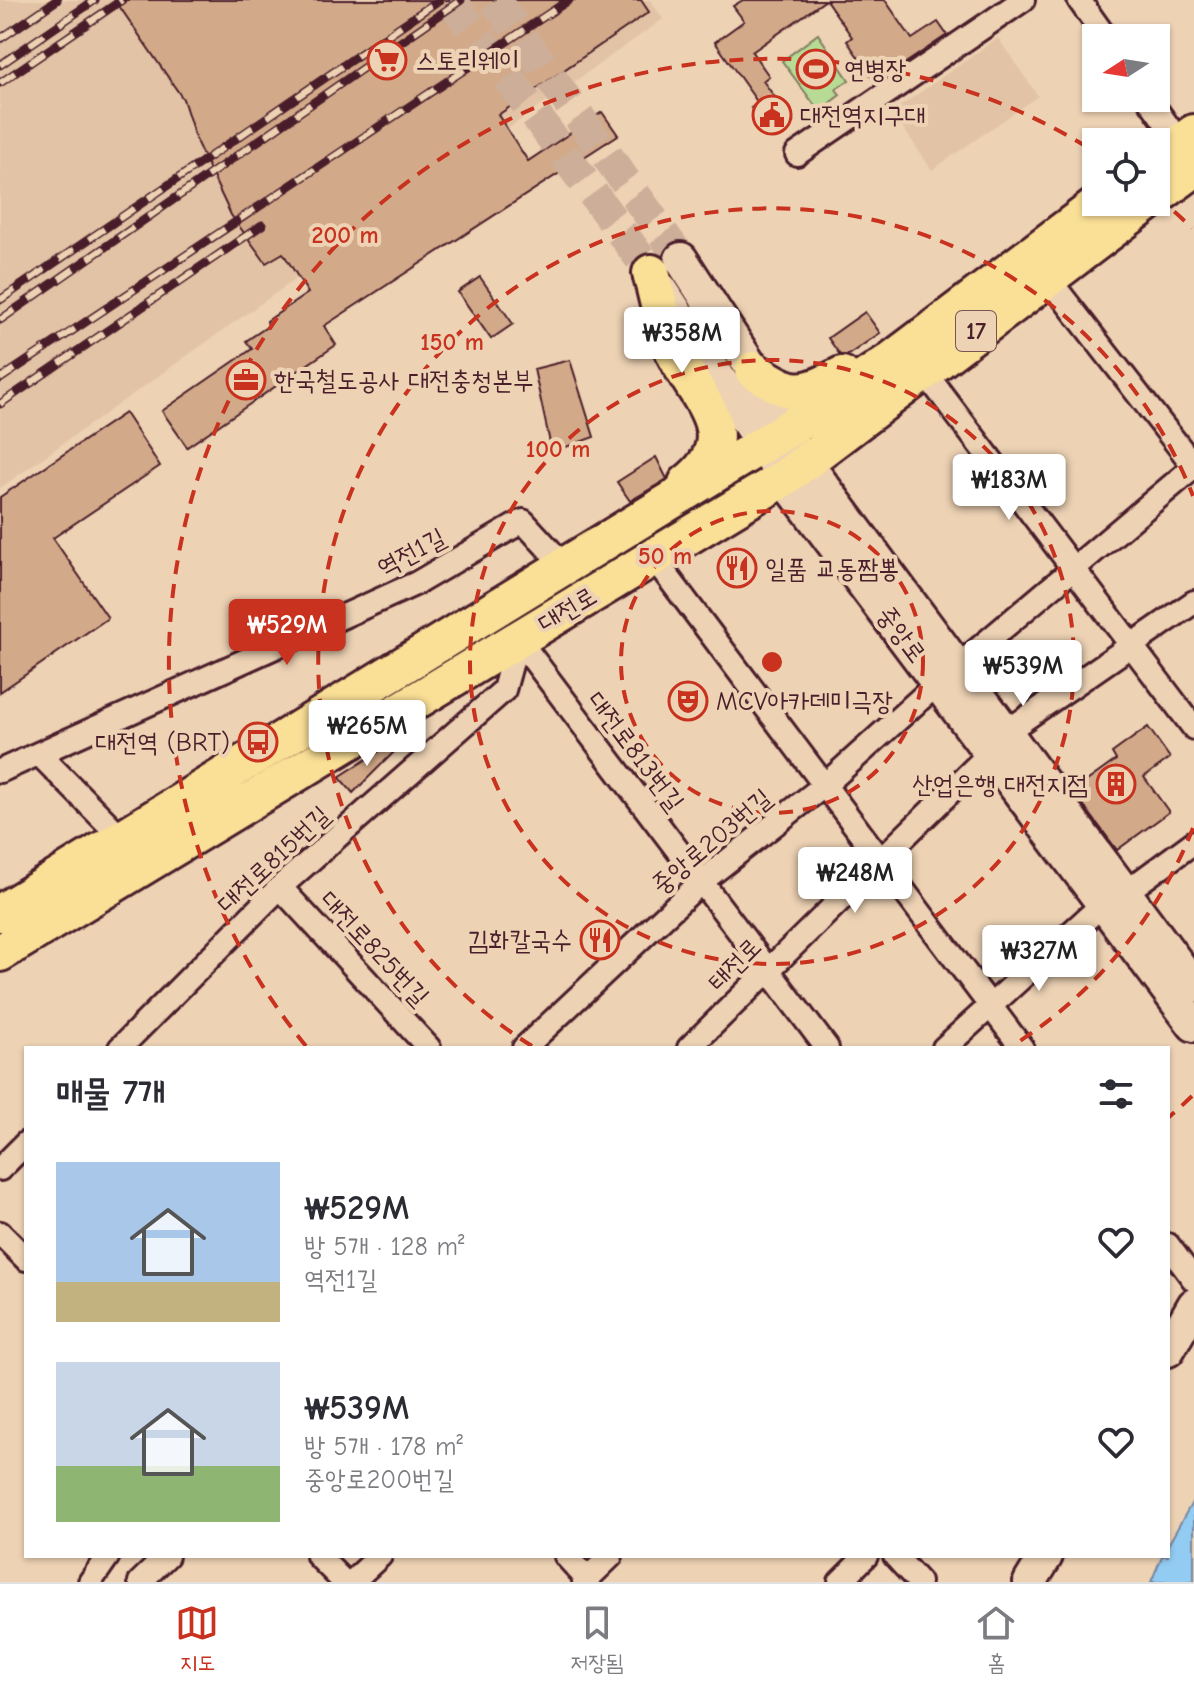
<!DOCTYPE html>
<html lang="ko">
<head>
<meta charset="utf-8">
<style>
  :root { --surface:#fff; --page:#f2f2f3; --text:#2b2b33; --muted:#7c7c81; --line:#e1e1e2; --accent:#c8321e }
  body { margin:0; font-family:"Comic Neue","Poor Story",sans-serif; background:var(--page); color:var(--text); height:100vh; display:flex; flex-direction:column; font-size:30px; white-space:nowrap }
  * { box-sizing:border-box; margin:0 }
  p { font-size:26px; color:var(--muted) }
  .icon { flex:none; width:44px; height:44px; fill:none; stroke:currentColor; stroke-width:2; stroke-linecap:round; stroke-linejoin:round }
  .map { position:relative; flex:1; overflow:hidden }
  .panel { position:absolute; left:24px; top:1046px; width:1146px; height:512px; display:flex; flex-direction:column; background:var(--surface); border-radius:0px; box-shadow:0 2px 6px #0004 }
  .panel>* { flex:none }
  .needle { width:52px; rotate:258deg }
  .tools { position:absolute; left:1082px; top:24px; display:grid; gap:16px }
  .tools a { display:grid; place-items:center; width:88px; height:88px; border-radius:0px; background:var(--surface); box-shadow:0 2px 6px #0004; font-size:40px }
  .price { position:absolute; translate:-50% -68px; padding:0 18px; border-radius:8px; background:#fff; color:#222; font-size:26px; line-height:52px; filter:drop-shadow(0 2px 4px #0008) }
  .price::after { content:''; position:absolute; left:50%; top:48px; width:24px; height:18px; margin-left:-12px; background:inherit; clip-path:polygon(0 0,100% 0,50% 100%) }
  .price.current { background:var(--accent); color:#fff }
  ul { padding:0; list-style:none }
  li { display:flex; align-items:center; gap:24px; height:200px; padding:0 32px }
  li span { display:grid; place-items:center; flex:none; width:224px; height:160px; border-radius:0px; color:#555 }
  li>.icon { margin-inline-start:auto }
  span .icon { width:96px; height:96px; fill:#fffc; stroke-width:1 }
  li b { font-size:34px }
  h2 { display:flex; justify-content:space-between; align-items:center; height:96px; padding:0 32px; font-size:34px }
  .tab-bar { display:flex; justify-content:space-around; align-items:center; height:112px; border-top:2px solid var(--line); background:var(--surface); font-size:22px; color:var(--muted) }
  .tab-bar a { display:grid; justify-items:center; gap:4px }
  .tab-bar .current { color:var(--accent) }
  .map>svg:first-child { display:block }
  .built { fill:#e2c3a5 }
  .green { fill:#b7da94; stroke:#807c60; stroke-width:2 }
  .water { fill:#93ccf2; stroke:#7687a2; stroke-width:2 }
  .building { fill:#d3aa89; stroke:#4a1f2b; stroke-width:2 }
  .lines { fill:none; stroke-linecap:round; stroke-linejoin:round }
  .secondary-tunnel { stroke:#ccae99; stroke-width:32; stroke-dasharray:32 16; stroke-linecap:butt }
  .street-casing { stroke:#4a1f2b; stroke-width:28 }
  .secondary-casing { stroke:#4a1f2b; stroke-width:38 }
  .primary-casing { stroke:#4a1f2b; stroke-width:42 }
  .street { stroke:#edd2b4; stroke-width:22 }
  .secondary { stroke:#edd2b4; stroke-width:32 }
  .primary { stroke:#fadf96; stroke-width:36 }
  .rail-casing { stroke:#4a1f2b; stroke-width:9 }
  .rail { stroke:#edd2b4; stroke-width:6; stroke-dasharray:18; stroke-linecap:butt }
  .ring { fill:none; stroke:#c8321e; stroke-width:4; stroke-dasharray:14 10 }
  .labels { text-anchor:middle; stroke-width:8; stroke-linejoin:round; paint-order:stroke }
  .shield { fill:#edd2b4; stroke:#7b5554; stroke-width:2 }
  .shield-label { font-size:24px; font-weight:bold; fill:#4a1f2b }
  .poi-label { font-size:26px; fill:#4a1f2b; stroke:#edd2b4; text-anchor:start }
  .street-label { font-size:26px; fill:#4a1f2b; stroke:#edd2b4 }
  .centre { fill:#c8321e; stroke:#edd2b4; stroke-width:4 }
  .ring-label { font-size:24px; text-anchor:middle; font-weight:bold; fill:#c8321e; stroke:#edd2b4; stroke-width:8; stroke-linejoin:round; paint-order:stroke }
</style>
</head>
<body>
<div class="map">
<svg width="1194" height="1582" viewBox="0 0 1194 1582">
  <rect width="100%" height="100%" fill="#edd2b4"/>
  <filter id="ink" filterUnits="userSpaceOnUse"><feTurbulence type="fractalNoise" baseFrequency=".0125" numOctaves="2"/><feDisplacementMap in="SourceGraphic" scale="16" xChannelSelector="R" yChannelSelector="G"/><feConvolveMatrix kernelMatrix="1 2 1 2 8 2 1 2 1" color-interpolation-filters="sRGB"/></filter>
  <g filter="url(#ink)">
    <path class="built" d="M0,0h650l13,19 -663,469z
      M998,38l40,58 -106,74 -40,-58z"/>
    <path class="green" d="M818,34l31,46 -13,9 4,6 -21,16 -37,-50z"/>
    <path class="water" d="M1194,1499v83h-43l11,-26h6v-11z"/>
    <path class="building" d="M115,0h526l8,12 -151,103 30,46 74,-49 16,23 -294,191 12,19 -149,102 -25,-36 90,-62 -6,-8 22,-15 -1,-5 41,-28 -25,-40 -17,10 -35,-48 -34,-72 -14,-44z
      M743,0h142l27,39 26,-17 9,13 -71,48 -29,-42 5,-4 -26,-37 -74,52 17,24 -6,5 30,41 -21,16 -21,-30 7,-5 -43,-61 29,-21 -11,-15z
      M480,277l33,47 -22,15 -33,-47z
      M865,312l15,21 -32,22h-8l-12,-17z
      M570,360l24,77 -42,15 -18,-83z
      M125,413l35,53 -107,72 55,80 -108,74v-195z
      M656,457l11,22 -37,22 -13,-19z
      M1148,727l22,31 -26,19 25,35 -52,38 -44,-59 43,-31 -4,-7z
      M395,741l4,6 -46,46 -14,-16z"/>
    <g class="lines">
      <path class="secondary-tunnel" d="M451,0l200,273
        M495,0l186,259"/>
      <defs>
        <path id="street" d="M1079,0l27,38
          M1148,98l32,45
          M797,154l226,-154
          M1047,277l147,189
          M923,370l271,358
          M653,557l369,491
          M518,639l309,409
          M957,667l237,-200
          M1006,732l188,-130
          M39,754l83,84
          M0,771l417,-188 106,-62 43,47
          M280,887l149,161
          M1126,892l68,-50
          M120,1048l160,-161 224,-197 14,-51
          M524,1048l177,-166 125,-98 112,-101
          M689,1048l302,-296
          M944,1048l159,-144
          M0,1169l26,-26
          M0,1233l26,26
          M1168,1245l26,35
          M318,1556l26,26
          M566,1556l21,23
          M895,1556l24,26
          M90,1582l18,-26
          M140,1582l27,-26
          M352,1582l28,-26
          M584,1582l27,-26
          M840,1582l26,-26"/>
        <path id="secondary" d="M681,259l72,111 30,62 411,554
          M661,289l123,189 410,547
          M1168,1350l26,-45
          M1030,1582l16,-26"/>
        <path id="primary" d="M1156,161l38,-28
          M1156,197l38,-28
          M651,273c7,24 11,53 22,77 22,48 74,86 14,133
          M753,370c40,25 46,28 89,5
          M0,913l783,-481 106,-70 212,-160
          M0,953l784,-475 365,-276"/>
      </defs>
      <use href="#street" class="street-casing"/>
      <use href="#secondary" class="secondary-casing"/>
      <use href="#primary" class="primary-casing"/>
      <use href="#street" class="street"/>
      <use href="#secondary" class="secondary"/>
      <use href="#primary" class="primary"/>
      <defs>
        <path id="rail" d="M0,39l57,-39
          M0,65l95,-65
          M0,83l122,-83
          M0,300l439,-300
          M0,320l461,-320
          M0,379l569,-379
          M0,404l262,-179"/>
      </defs>
      <use href="#rail" class="rail-casing"/>
      <use href="#rail" class="rail"/>
    </g>
  </g>
  <g class="ring">
    <circle cx="772" cy="662" r="151"/>
    <circle cx="772" cy="662" r="302"/>
    <path d="M1193 828A453 453 0 0 1 1012 1046M532 1046A453 453 0 1 1 1193 496"/>
    <path d="M1192 1096A604 604 0 0 1 1168 1118M306 1046A604 604 0 0 1 1092 150M1156 196A604 604 0 0 1 1192 228"/>
  </g>
  <defs>
    <symbol id="supermarket-ring" viewBox="-11 -11 22 22"><circle r="9.5" fill="#edd2b4" stroke="#c8321e" stroke-width="1.5"/><path d="M-6-5.5h2.5l.6 2H6L4.5 2H-2.5L-4.4-4H-6ZM-1.5 3.2a1.3 1.3 0 1 0 .1 0ZM3 3.2a1.3 1.3 0 1 0 .1 0Z" fill="#c8321e"/></symbol>
    <symbol id="stadium-ring" viewBox="-11 -11 22 22"><circle r="9.5" fill="#edd2b4" stroke="#c8321e" stroke-width="1.5"/><path d="M0-5a6.5 5 0 1 0 0 10a6.5 5 0 1 0 0-10ZM-3.5-1.8h7v3.6h-7Z" fill="#c8321e"/></symbol>
    <symbol id="civic-ring" viewBox="-11 -11 22 22"><circle r="9.5" fill="#edd2b4" stroke="#c8321e" stroke-width="1.5"/><path d="M-.6-6.5H3V-4.5H.6V-3L4-1V1h2V6H-6V1h2V-1L-.6-3ZM-1.2 2.5V6h2.4V2.5Z" fill="#c8321e"/></symbol>
    <symbol id="office-ring" viewBox="-11 -11 22 22"><circle r="9.5" fill="#edd2b4" stroke="#c8321e" stroke-width="1.5"/><path d="M-6-3h4V-5.5h4V-3h4V5H-6ZM-1-4.5V-3h2v-1.5ZM-6 0V1H6V0Z" fill="#c8321e"/></symbol>
    <symbol id="restaurant-ring" viewBox="-11 -11 22 22"><circle r="9.5" fill="#edd2b4" stroke="#c8321e" stroke-width="1.5"/><path d="M-5-6h1v4h1v-4h1v4h1v-4h1v5L-1.5 .5V6h-2V.5L-5-1ZM5-6V6H3V1.5H1.5Q1.5-4 5-6Z" fill="#c8321e"/></symbol>
    <symbol id="theatre-ring" viewBox="-11 -11 22 22"><circle r="9.5" fill="#edd2b4" stroke="#c8321e" stroke-width="1.5"/><path d="M-5-5.5Q0-4 5-5.5V0Q5 5 0 6Q-5 5-5 0ZM-3.3-2.5H-1v1.5H-3.3ZM1-2.5H3.3v1.5H1ZM-2.8 1Q0 5.5 2.8 1Z" fill="#c8321e"/></symbol>
    <symbol id="bus-ring" viewBox="-11 -11 22 22"><circle r="9.5" fill="#edd2b4" stroke="#c8321e" stroke-width="1.5"/><path d="M-5-6H5V4H4V6H2V4H-2V6H-4V4H-5ZM-3.5-4V0h7V-4ZM-3.5 1.2v1.5H-2V1.2ZM2 1.2v1.5H3.5V1.2Z" fill="#c8321e"/></symbol>
    <symbol id="building-ring" viewBox="-11 -11 22 22"><circle r="9.5" fill="#edd2b4" stroke="#c8321e" stroke-width="1.5"/><path d="M-4-6H4V6H1V3H-1V6H-4ZM-2.5-4.3h1.7v1.8h-1.7ZM.8-4.3h1.7v1.8H.8ZM-2.5-1h1.7V.8h-1.7ZM.8-1h1.7V.8H.8Z" fill="#c8321e"/></symbol>
  </defs>
  <g fill-rule="evenodd">
    <use href="#supermarket-ring" x="365" y="38" width="44" height="44"/>
    <use href="#stadium-ring" x="794" y="47" width="44" height="44"/>
    <use href="#civic-ring" x="750" y="93" width="44" height="44"/>
    <use href="#office-ring" x="224" y="358" width="44" height="44"/>
    <use href="#restaurant-ring" x="715" y="546" width="44" height="44"/>
    <use href="#theatre-ring" x="666" y="679" width="44" height="44"/>
    <use href="#bus-ring" x="236" y="720" width="44" height="44"/>
    <use href="#building-ring" x="1094" y="762" width="44" height="44"/>
    <use href="#restaurant-ring" x="578" y="918" width="44" height="44"/>
  </g>
  <g class="labels">
    <rect class="shield" x="956" y="311" width="40" height="40" rx="6"/>
    <g class="shield-label">
      <text x="976" y="339">17</text>
    </g>
    <g class="poi-label">
      <text x="415" y="69">스토리웨이</text>
      <text x="844" y="78">연병장</text>
      <text x="800" y="124">대전역지구대</text>
      <text x="274" y="389">한국철도공사 대전충청본부</text>
      <text x="765" y="577">일품 교동짬뽕</text>
      <text x="716" y="710">MCV아카데미극장</text>
      <text x="230" y="751" text-anchor="end">대전역 (BRT)</text>
      <text x="1088" y="793" text-anchor="end">산업은행 대전지점</text>
      <text x="572" y="949" text-anchor="end">김화칼국수</text>
    </g>
    <g class="street-label">
      <text transform="translate(411 552) rotate(-28)" y="9">역전1길</text>
      <text transform="translate(567 609) rotate(-31)" y="9">대전로</text>
      <text transform="translate(902 634) rotate(53)" y="9">중앙로</text>
      <text transform="translate(636 751) rotate(53)" y="9">대전로813번길</text>
      <text transform="translate(711 841) rotate(-40)" y="9">중앙로203번길</text>
      <text transform="translate(273 859) rotate(-43)" y="9">대전로815번길</text>
      <text transform="translate(375 948) rotate(47)" y="9">대전로825번길</text>
      <text transform="translate(734 964) rotate(-45)" y="9">태전로</text>
    </g>
  </g>
  <circle cx="772" cy="662" r="12" class="centre"/>
  <g class="ring-label">
    <text x="345" y="243">200 m</text>
    <text x="452" y="350">150 m</text>
    <text x="558" y="457">100 m</text>
    <text x="665" y="564">50 m</text>
  </g>
</svg>
<div class="tools">
<a><svg class="needle" viewBox="-14 -14 28 28"><path d="M0-13l5 13h-10z" fill="#e53935"/><path d="M0 13l5-13h-10z" fill="#7c7c81"/></svg></a>
<a><svg class="icon" aria-label="locate" viewBox="0 0 24 24"><circle cx="12" cy="12" r="6"/><path d="M12 2v4M12 18v4M2 12h4M18 12h4"/></svg></a>
</div>
<b class="price" style="left:682px;top:375px">₩358M</b>
<b class="price" style="left:1009px;top:522px">₩183M</b>
<b class="price current" style="left:287px;top:667px">₩529M</b>
<b class="price" style="left:1023px;top:708px">₩539M</b>
<b class="price" style="left:367px;top:768px">₩265M</b>
<b class="price" style="left:855px;top:915px">₩248M</b>
<b class="price" style="left:1039px;top:993px">₩327M</b>
<section class="panel">
<h2>매물 7개<svg class="icon" aria-label="filters" viewBox="0 0 24 24"><path d="M4 7h16M4 17h16"/><circle cx="9" cy="7" r="2"/><circle cx="15" cy="17" r="2"/></svg></h2>
<ul>
<li><span style="background:linear-gradient(#a9c7e8 75%,#c2b280 0)"><svg class="icon" aria-label="home" viewBox="0 0 24 24"><path d="M3 11l9-7 9 7M6 9v11h12V9"/></svg></span><div><b>₩529M</b><p>방 5개 · 128 m²</p><p>역전1길</p></div><svg class="icon" aria-label="heart" viewBox="0 0 24 24"><path d="M12 20l-8-8c-3-5 5-10 8-4 3-6 11-1 8 4z"/></svg></li>
<li><span style="background:linear-gradient(#c9d6e8 65%,#8fb573 0)"><svg class="icon" aria-label="home" viewBox="0 0 24 24"><path d="M3 11l9-7 9 7M6 9v11h12V9"/></svg></span><div><b>₩539M</b><p>방 5개 · 178 m²</p><p>중앙로200번길</p></div><svg class="icon" aria-label="heart" viewBox="0 0 24 24"><path d="M12 20l-8-8c-3-5 5-10 8-4 3-6 11-1 8 4z"/></svg></li>
</ul>
</section>
</div>
<nav class="tab-bar">
<a class="current"><svg class="icon" aria-label="map" viewBox="0 0 24 24"><path d="M3 6l6-2 6 2 6-2v14l-6 2-6-2-6 2zM9 4v14M15 6v14"/></svg>지도</a>
<a><svg class="icon" aria-label="saved" viewBox="0 0 24 24"><path d="M7 4h10v16l-5-4-5 4z"/></svg>저장됨</a>
<a><svg class="icon" aria-label="home" viewBox="0 0 24 24"><path d="M3 11l9-7 9 7M6 9v11h12V9"/></svg>홈</a>
</nav>
</body>
</html>
